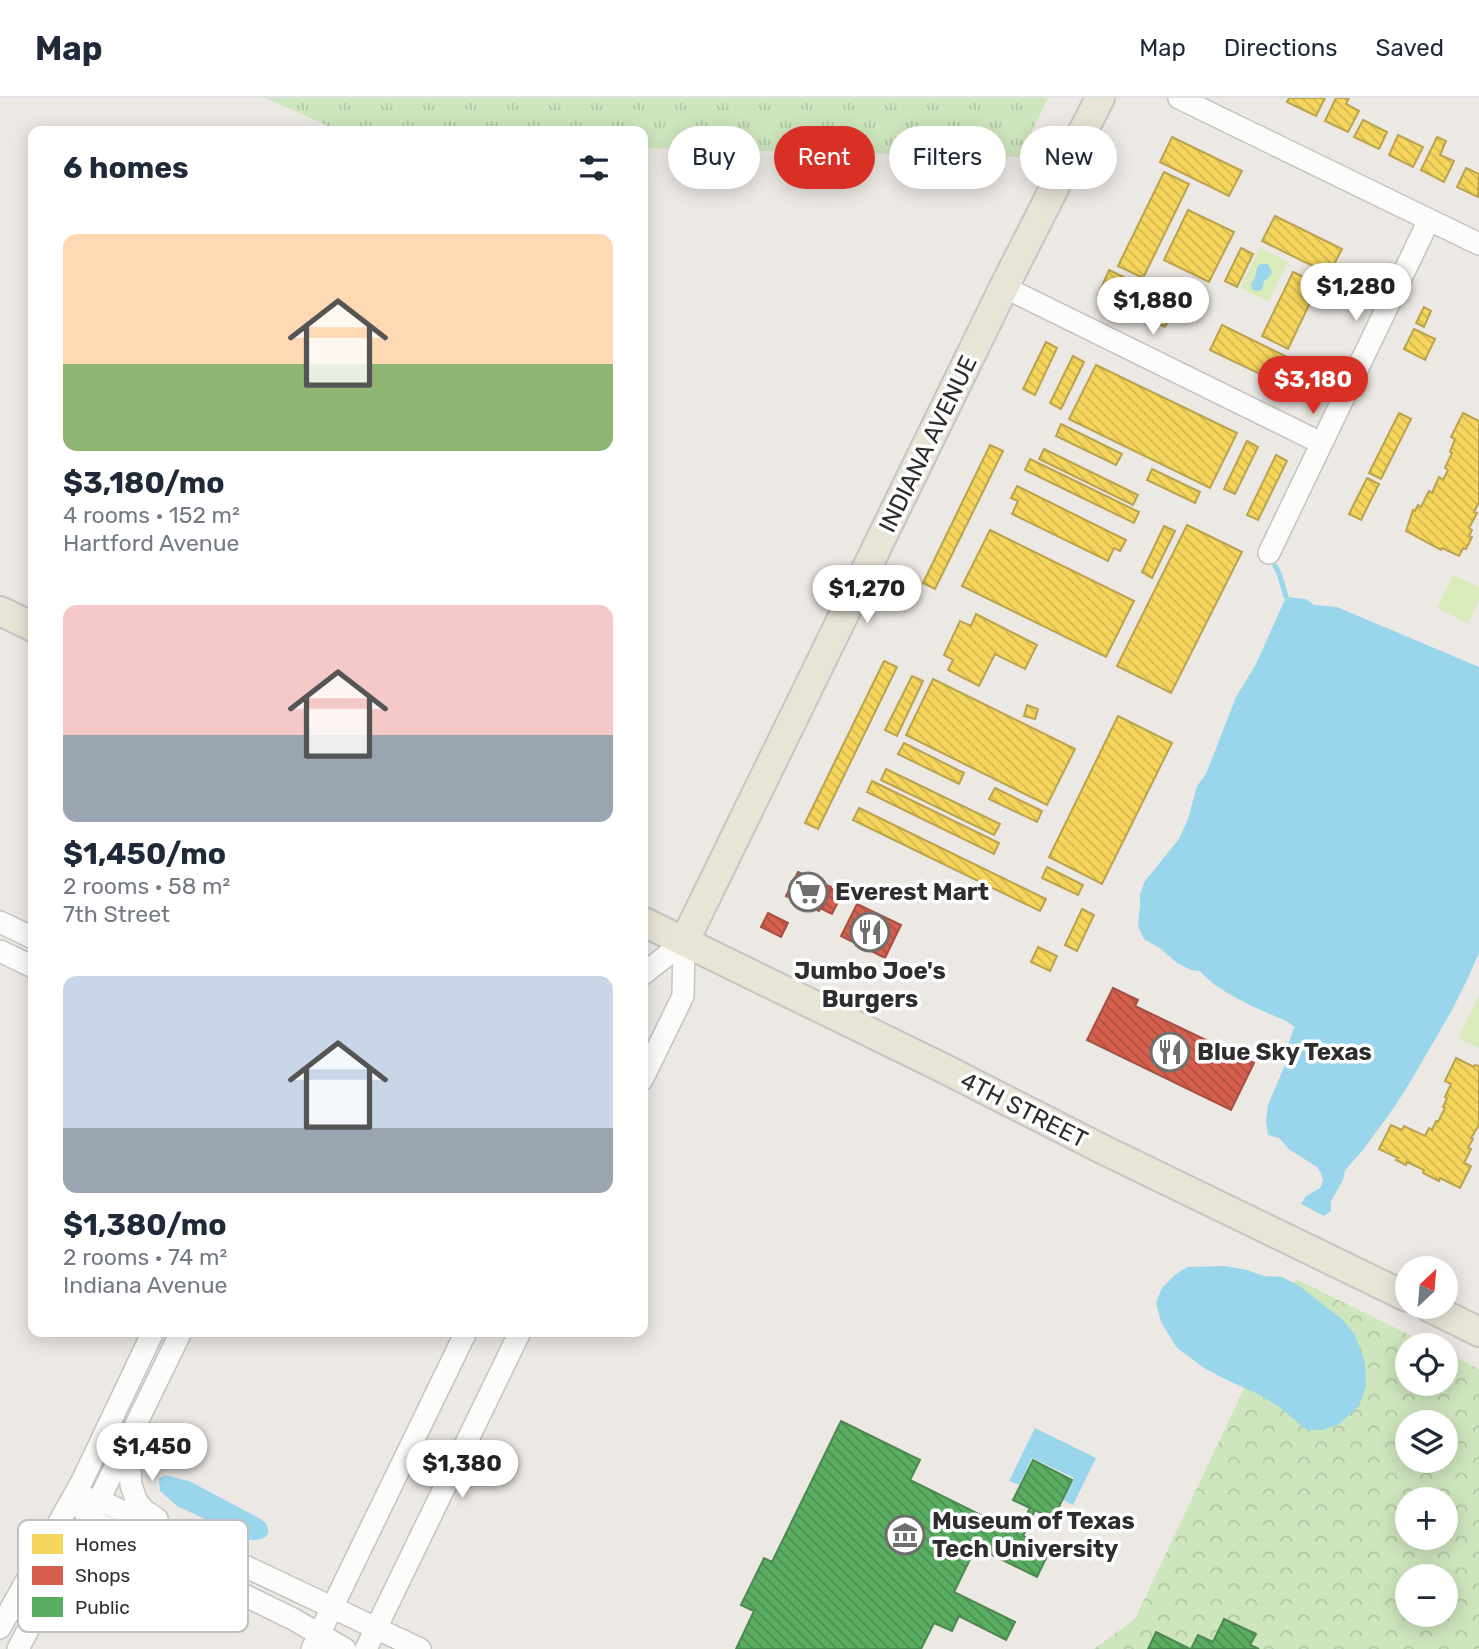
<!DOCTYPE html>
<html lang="en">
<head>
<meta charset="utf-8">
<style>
  :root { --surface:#fff; --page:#f6f6f7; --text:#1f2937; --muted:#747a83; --line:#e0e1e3; --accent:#d93025 }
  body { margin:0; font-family:Rubik,sans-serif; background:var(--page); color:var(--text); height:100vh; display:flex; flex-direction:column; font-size:26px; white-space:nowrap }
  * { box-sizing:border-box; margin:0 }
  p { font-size:23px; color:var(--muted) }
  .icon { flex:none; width:38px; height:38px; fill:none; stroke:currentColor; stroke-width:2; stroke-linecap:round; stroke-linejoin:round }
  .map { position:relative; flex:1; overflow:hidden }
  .drawer { position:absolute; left:28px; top:28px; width:620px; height:1211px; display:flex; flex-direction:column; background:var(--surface); border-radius:14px; box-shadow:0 4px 18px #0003 }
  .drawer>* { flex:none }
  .top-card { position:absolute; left:668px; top:28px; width:665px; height:63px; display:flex; gap:14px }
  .needle { width:46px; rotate:26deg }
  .fabs { position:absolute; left:1395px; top:1158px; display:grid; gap:14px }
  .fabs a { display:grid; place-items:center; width:63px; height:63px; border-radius:50%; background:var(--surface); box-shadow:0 4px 18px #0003; font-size:35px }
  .price { position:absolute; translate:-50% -60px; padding:0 16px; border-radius:24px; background:#fff; color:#222; font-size:23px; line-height:46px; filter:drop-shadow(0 2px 4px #0008) }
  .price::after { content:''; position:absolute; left:50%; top:42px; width:21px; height:16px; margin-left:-10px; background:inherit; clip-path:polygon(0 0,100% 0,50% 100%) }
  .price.selected { background:var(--accent); color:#fff }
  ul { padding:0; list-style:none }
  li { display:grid; align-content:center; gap:14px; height:371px; padding:0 35px }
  li span { display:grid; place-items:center; height:217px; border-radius:14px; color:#555 }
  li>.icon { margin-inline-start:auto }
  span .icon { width:126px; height:126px; fill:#fffc; stroke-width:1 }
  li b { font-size:30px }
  h2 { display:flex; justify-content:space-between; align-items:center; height:84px; padding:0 35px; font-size:30px }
  .chip { padding:0 24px; border-radius:32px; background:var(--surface); box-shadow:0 4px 18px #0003; font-size:24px; line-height:63px }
  .chip.selected { background:var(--accent); color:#fff }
  header { display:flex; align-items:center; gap:42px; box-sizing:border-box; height:98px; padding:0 35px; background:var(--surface); border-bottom:2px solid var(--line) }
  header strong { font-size:33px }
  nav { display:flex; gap:38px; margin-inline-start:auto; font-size:24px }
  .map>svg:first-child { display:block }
  .grass { fill:url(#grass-tufts) }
  .park { fill:url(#park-crowns); fill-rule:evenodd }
  .pitch { fill:#d9eabb }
  .water { fill:#99d6ec }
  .homes { fill:url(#homes-back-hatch); stroke:#baa34e; stroke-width:2 }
  .shops { fill:url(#shops-back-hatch); stroke:#a45144; stroke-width:2 }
  .public { fill:url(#public-back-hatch); stroke:#4d8852; stroke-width:2 }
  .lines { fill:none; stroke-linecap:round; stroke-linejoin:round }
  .stream { stroke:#99d6ec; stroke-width:5 }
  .minor-casing { stroke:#c5c4c5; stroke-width:24 }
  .major-casing { stroke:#c6c5c4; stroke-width:32 }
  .minor { stroke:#fcfcfb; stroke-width:21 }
  .major { stroke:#e8e4d6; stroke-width:28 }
  .labels { text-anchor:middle; stroke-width:7; stroke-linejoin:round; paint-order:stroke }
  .street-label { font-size:24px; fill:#2e2e2e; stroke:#fff }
  .poi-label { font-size:24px; font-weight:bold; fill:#2e2e2e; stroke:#fff; text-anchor:start }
  .key { fill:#fff; stroke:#c0c0c0; stroke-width:2 }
  .key-label { font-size:19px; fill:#2e2e2e }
</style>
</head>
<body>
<header>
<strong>Map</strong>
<nav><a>Map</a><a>Directions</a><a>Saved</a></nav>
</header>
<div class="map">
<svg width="1479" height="1551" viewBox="0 0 1479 1551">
  <defs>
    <pattern id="grass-tufts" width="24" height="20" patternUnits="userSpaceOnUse" patternTransform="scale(1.75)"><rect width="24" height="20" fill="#cee6be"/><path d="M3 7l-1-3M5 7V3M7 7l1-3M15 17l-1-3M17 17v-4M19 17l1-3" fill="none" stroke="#b1c6a4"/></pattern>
    <pattern id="park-crowns" width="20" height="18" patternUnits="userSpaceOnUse" patternTransform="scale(1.75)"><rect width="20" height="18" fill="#cee6be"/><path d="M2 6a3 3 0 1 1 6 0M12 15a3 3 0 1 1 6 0" fill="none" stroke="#b1c6a4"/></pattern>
    <pattern id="homes-back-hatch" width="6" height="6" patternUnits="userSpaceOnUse" patternTransform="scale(1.75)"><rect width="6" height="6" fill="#f6d55c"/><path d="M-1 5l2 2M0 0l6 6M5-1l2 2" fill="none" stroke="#d3b750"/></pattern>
    <pattern id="shops-back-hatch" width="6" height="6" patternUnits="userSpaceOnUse" patternTransform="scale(1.75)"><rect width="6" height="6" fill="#d6604d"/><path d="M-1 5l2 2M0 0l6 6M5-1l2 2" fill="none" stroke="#ae5040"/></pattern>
    <pattern id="public-back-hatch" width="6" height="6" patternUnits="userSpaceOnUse" patternTransform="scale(1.75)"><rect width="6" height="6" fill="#5aae61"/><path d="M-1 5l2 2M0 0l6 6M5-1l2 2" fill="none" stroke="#4b8e50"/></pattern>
  </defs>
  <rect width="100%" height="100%" fill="#ece8e4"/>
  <path class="grass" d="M266,0h782l-29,59 -377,-9v-17h-303z"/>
  <path class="park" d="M1296,1181l136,67h-25v38h39v-32l33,17v280h-385l41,-30zM1407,1325h39v38h-39zM1407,1402h39v38h-39zM1407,1479h39v38h-39z"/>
  <path class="pitch" d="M1260,150l28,14 -20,40 -28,-14z
    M1453,477l26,12v13l-11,23 -31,-15z
    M1479,898v52l-21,-10z"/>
  <path class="water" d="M1260,166h8l4,8 -3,5 -5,4 -2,9 -6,1 -4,-2 -1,-6 4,-5 2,-10z
    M1286,499l20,2 8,6 23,2 142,60v286l-11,25 -16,32 -40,69 -17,27 -32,44 -18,20 -2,10 -12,21v10l-7,5 -23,-12 5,-8 14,-8 3,-7 -2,-8 -4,-6 -27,-17 -11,-12 -11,-3 -2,-14 2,-16 19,-45 -7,-3 10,-17 4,-13 -6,-5c-27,-12 -70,-29 -88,-51l-9,-1 -14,-7 -16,-14 -17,-10 -6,-13 2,-20v-12l5,-13 34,-42 9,-20 9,-33 9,-12 30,-77 20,-33z
    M1225,1168l22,4 17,6 18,1 16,8 45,35 12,15 10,28 1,23 -7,20 -20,18 -16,6h-16l-29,-24 -22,-13 -29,-13 -23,-12 -27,-20 -16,-26 -5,-19 6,-15 13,-13 12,-8z
    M1035,1330l61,30 -23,47 -10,-5 11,-22 -42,-20 -13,27 -10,-4z
    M165,1377l24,6 68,36c3,2 7,4 9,7 8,13 -7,17 -16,16l-73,-34 -17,-15 -1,-12z"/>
  <path class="homes" d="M1289,0h36l-9,18 -29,-14z
    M1336,0h13l-3,6 13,7 -11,21 -23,-11z
    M1363,22l24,12 -8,17 -25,-12z
    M1398,37l25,12 -10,20 -24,-12z
    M1172,39l70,34 -13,25 -69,-34z
    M1437,39l9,4 -6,14 14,6 -10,21 -23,-12z
    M1466,70l13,6 -1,23 -21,-10z
    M1164,74l25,12 -46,94 -25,-12z
    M1188,112l46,22 -25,50 -45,-22z
    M1275,118l67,33 -13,25 -67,-33z
    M1241,150l12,6 -16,33 -12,-6z
    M1109,172l68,33 -12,24 -67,-32z
    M1293,174l26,12 -31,65 -26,-13z
    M1424,209l7,4 -7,16 -8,-4z
    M1222,227l67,33 -12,24 -67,-32z
    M1414,231l21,10 -10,21 -21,-11z
    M1046,244l11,6 -22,47 -12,-6z
    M1073,258l11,6 -23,47 -11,-6z
    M1096,267l141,68 -27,55 -141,-69z
    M1399,315l12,6 -30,60 -12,-6z
    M1463,315l16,8v81l-5,10 3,1 -8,15 3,2 -3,6 3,1 -6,12 -3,-1 -4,8 -17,-8 -1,2 -35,-19 7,-21 2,1 3,-6 3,2 8,-16 3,2 7,-16 4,3 5,-10 -3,-2 7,-15 -2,-1 5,-13 -4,-2z
    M1061,326l61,30 -6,11 -60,-29z
    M1247,343l11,6 -23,47 -11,-5z
    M990,347l13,6 -68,138 -12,-6z
    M1044,351l94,46 -5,10 -94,-46z
    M1276,357l11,6 -29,59 -11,-5z
    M1030,361l109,53 -5,11 -109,-53z
    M1152,371l48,23 -5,11 -48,-23z
    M1367,380l12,6 -18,36 -12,-6z
    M1017,388l109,54 -6,11 -6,-3 -6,13 -96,-47 6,-13 -7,-3z
    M1187,427l55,27 -71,141 -54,-27z
    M1164,428l11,5 -23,47 -10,-6z
    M990,432l144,71 -28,56 -144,-71z
    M976,516l61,31 -12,24 -30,-15 -16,32 -31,-16 5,-10 -9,-5 16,-34 11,5z
    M884,563l13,6 -79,162 -13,-6z
    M912,578l11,5 -26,55 -12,-6z
    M933,581l142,70 -28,56 -141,-70z
    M1027,607l11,4 -3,10 -11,-3z
    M1118,618l54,27 -70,141 -53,-27z
    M904,645l60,30 -5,11 -61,-30z
    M886,671l114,55 -6,11 -113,-55z
    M872,683l127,62 -5,11 -127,-62z
    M995,690l47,23 -5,11 -48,-23z
    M859,710l187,91 -6,12 -187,-91z
    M1047,769l36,18 -5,10 -36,-17z
    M1082,811l12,6 -17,36 -12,-6z
    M1038,849l19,9 -7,15 -19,-9z
    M1456,960l18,9 1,-2 4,1v59l-8,13 2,1 -5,9 3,1 -7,14 7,3 -11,22 -20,-10 -1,3 -16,-8 1,-3 -17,-8 -1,3 -10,-5 2,-2 -19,-9 12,-24 11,5 2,-4 21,10 4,-8 3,2 4,-9 2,1 7,-14 -2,-1 4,-9 -2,-1 6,-13 -6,-3z"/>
  <path class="shops" d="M798,774l33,15 -12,24 -33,-15z
    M832,791l10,5 -10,20 -10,-5z
    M857,806l44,21 -16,33 -44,-22z
    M768,815l20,10 -7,14 -20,-10z
    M1113,890l25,12 -3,6 119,57 -23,47 -144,-70z"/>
  <path class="public" d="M841,1323l79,39 -10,20 107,53 13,-25 -17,-8 20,-40 39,20 -19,39 -18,-9 -12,26 27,14 -13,27 -61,-30 -22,45 61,30 -9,18 -47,-24 -7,15 -18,-8 -13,26h-185l18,-38 -13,-6 23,-47 8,4z
    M1224,1521l32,15 -6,11 9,4h-68l7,-14 15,7z
    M1156,1534l34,17h-42z"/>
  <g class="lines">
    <path class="stream" d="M1275,468l4,7 7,24"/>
    <defs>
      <path id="minor" d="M1179,0l300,146
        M1004,189l317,156
        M1269,455l160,-333
        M0,824l33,16
        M0,853l33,16
        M642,877l42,-33
        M642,982l41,-84 1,-54
        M140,1347l-10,21 1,19 6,17 7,8 13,9
        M74,1398l25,4 78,38 17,4 226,107
        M83,1411l6,10 204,100 52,30
        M0,1530l82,-147 71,-149
        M18,1551l44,-84 37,-65 82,-168
        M312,1551l154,-317
        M366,1551l154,-317"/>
      <path id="major" d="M0,513l33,16
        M642,823l299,146 161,82 305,148
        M684,844l320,-655 96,-189
        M1429,1209l50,25"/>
    </defs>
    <use href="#minor" class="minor-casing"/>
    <use href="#major" class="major-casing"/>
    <use href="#minor" class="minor"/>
    <use href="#major" class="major"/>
  </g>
  <defs>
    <symbol id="supermarket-ring" viewBox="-11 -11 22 22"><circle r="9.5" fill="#fff" stroke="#706f6e" stroke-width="1.5"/><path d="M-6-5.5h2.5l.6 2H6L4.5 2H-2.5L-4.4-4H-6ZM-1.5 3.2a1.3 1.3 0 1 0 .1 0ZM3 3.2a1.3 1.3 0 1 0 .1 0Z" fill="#706f6e"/></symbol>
    <symbol id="restaurant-ring" viewBox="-11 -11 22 22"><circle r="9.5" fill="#fff" stroke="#706f6e" stroke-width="1.5"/><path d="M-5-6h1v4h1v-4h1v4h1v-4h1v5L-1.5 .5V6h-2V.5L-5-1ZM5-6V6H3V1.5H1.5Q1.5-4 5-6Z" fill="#706f6e"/></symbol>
    <symbol id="museum-ring" viewBox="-11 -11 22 22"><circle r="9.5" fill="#fff" stroke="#706f6e" stroke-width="1.5"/><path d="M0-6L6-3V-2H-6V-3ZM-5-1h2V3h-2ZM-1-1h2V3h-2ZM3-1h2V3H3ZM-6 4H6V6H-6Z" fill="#706f6e"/></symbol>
  </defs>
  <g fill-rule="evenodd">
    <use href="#supermarket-ring" x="786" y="772" width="44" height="44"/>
    <use href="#restaurant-ring" x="848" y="812" width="44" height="44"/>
    <use href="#restaurant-ring" x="1148" y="932" width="44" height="44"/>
    <use href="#museum-ring" x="883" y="1415" width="44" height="44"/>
  </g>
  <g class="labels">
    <g class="street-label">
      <text transform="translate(928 346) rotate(-64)" y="8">INDIANA AVENUE</text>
      <text transform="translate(1024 1012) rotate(27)" y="8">4TH STREET</text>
    </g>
    <g class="poi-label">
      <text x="835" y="802">Everest Mart</text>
      <text x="870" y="881" text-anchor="middle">Jumbo Joe's<tspan x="870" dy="28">Burgers</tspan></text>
      <text x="1197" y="962">Blue Sky Texas</text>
      <text x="932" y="1431">Museum of Texas<tspan x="932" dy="28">Tech University</tspan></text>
    </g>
  </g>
  <rect x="18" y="1422" width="230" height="112" rx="10" class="key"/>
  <rect x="32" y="1436" width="31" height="20" fill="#f6d55c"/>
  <rect x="32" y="1468" width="31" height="19" fill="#d6604d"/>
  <rect x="32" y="1499" width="31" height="20" fill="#5aae61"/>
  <g class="key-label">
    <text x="75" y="1453">Homes</text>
    <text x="75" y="1484">Shops</text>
    <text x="75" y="1516">Public</text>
  </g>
</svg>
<div class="fabs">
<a><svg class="needle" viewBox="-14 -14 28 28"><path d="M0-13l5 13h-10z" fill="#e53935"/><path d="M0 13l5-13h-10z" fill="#747a83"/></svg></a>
<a><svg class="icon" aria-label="locate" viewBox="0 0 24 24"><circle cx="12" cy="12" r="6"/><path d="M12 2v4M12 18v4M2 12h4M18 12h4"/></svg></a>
<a><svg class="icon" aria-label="layers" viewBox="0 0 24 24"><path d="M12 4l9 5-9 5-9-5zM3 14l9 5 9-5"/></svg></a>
<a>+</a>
<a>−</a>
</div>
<b class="price" style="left:1356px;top:225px">$1,280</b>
<b class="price" style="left:1153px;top:239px">$1,880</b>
<b class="price selected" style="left:1313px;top:318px">$3,180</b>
<b class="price" style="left:867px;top:527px">$1,270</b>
<b class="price" style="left:152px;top:1385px">$1,450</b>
<b class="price" style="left:462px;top:1402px">$1,380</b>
<div class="top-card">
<a class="chip">Buy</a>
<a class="chip selected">Rent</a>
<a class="chip">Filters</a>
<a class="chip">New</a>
</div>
<section class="drawer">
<h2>6 homes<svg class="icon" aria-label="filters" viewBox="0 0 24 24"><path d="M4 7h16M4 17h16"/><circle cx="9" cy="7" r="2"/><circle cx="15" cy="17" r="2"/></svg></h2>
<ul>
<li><span style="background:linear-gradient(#ffd9b3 60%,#8fb573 0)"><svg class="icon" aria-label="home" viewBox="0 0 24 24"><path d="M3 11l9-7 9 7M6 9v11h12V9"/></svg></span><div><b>$3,180/mo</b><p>4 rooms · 152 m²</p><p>Hartford Avenue</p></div></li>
<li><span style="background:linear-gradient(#f6c9c9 60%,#9aa5b1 0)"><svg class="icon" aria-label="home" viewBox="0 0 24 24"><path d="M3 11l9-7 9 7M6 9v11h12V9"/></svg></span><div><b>$1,450/mo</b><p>2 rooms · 58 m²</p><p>7th Street</p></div></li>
<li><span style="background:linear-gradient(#c9d6e8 70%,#9aa5b1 0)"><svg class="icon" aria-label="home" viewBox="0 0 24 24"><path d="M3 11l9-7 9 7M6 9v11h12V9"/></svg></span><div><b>$1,380/mo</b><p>2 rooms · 74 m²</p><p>Indiana Avenue</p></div></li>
</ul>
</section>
</div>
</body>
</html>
